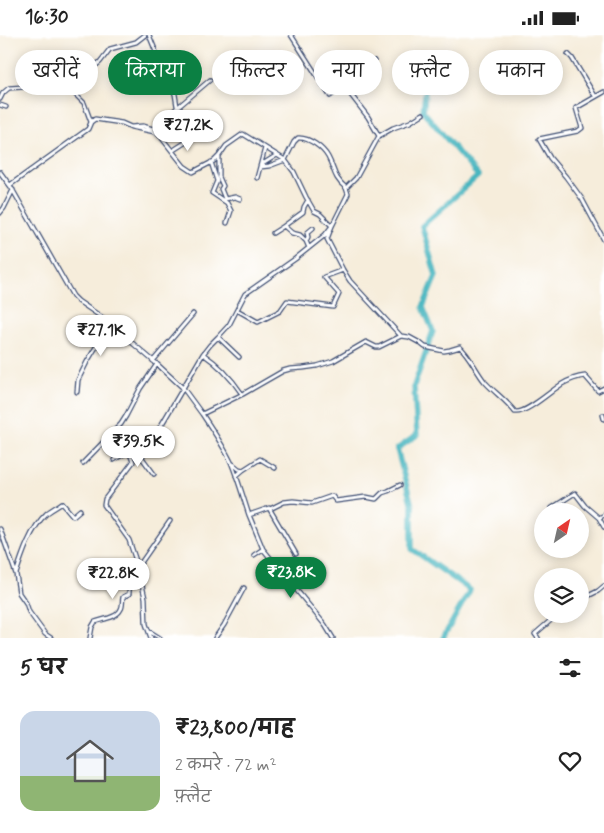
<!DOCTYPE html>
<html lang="hi">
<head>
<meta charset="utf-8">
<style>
  :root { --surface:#fff; --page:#f2f2f2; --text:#222; --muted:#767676; --line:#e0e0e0; --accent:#0b8043 }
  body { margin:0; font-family:Mynerve,"Playpen Sans Deva",sans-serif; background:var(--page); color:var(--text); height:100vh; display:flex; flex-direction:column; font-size:19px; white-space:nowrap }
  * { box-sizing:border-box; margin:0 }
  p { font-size:16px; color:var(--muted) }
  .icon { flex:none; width:28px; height:28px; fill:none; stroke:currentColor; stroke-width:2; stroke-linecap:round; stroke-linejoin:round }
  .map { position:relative; height:603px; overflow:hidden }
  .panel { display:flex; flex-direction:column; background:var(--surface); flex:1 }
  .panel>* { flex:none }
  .banner { position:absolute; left:15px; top:15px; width:575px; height:45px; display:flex; gap:10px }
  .needle { width:32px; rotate:34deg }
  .buttons { position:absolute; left:534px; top:468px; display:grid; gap:10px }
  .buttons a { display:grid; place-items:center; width:55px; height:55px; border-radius:50%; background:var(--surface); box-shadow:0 2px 12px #0003; font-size:25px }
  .price { position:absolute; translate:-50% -42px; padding:0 11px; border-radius:18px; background:#fff; color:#222; font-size:16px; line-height:32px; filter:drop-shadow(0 1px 2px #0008) }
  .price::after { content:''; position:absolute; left:50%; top:30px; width:15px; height:11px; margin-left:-8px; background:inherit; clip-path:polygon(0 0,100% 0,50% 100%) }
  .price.current { background:var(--accent); color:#fff }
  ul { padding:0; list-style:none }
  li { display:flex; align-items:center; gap:15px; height:125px; padding:0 20px }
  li+li { border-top:1px solid var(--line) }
  li span { display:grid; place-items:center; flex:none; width:140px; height:100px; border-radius:15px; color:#555 }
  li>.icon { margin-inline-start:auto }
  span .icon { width:60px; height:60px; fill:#fffc; stroke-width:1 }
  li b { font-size:21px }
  h2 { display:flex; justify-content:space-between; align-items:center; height:60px; padding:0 20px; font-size:21px }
  .chip { padding:0 18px; border-radius:22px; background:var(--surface); box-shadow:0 2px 12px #0003; font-size:18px; line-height:45px }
  .chip.current { background:var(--accent); color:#fff }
  .status { display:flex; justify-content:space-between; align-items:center; height:35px; padding:0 25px; background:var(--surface); direction:ltr }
  .status svg { height:14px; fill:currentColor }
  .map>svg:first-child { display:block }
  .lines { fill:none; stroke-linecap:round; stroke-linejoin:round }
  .river { stroke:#48b6c0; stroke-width:5.5 }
  .minor-casing { stroke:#3c4c71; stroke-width:5.5 }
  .minor { stroke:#fff; stroke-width:3 }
</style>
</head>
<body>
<div class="status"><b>16:30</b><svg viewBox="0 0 49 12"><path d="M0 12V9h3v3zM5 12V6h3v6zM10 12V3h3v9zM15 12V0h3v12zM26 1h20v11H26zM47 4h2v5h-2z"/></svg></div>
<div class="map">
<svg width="604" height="603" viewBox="0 0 604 603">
  <rect width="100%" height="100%" fill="#fff"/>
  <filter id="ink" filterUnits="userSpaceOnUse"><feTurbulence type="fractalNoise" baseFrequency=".02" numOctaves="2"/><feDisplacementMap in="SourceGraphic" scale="10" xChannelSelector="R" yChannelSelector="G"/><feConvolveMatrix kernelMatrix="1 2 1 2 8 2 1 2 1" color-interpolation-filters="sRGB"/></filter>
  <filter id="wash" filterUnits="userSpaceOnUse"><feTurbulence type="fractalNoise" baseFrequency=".0096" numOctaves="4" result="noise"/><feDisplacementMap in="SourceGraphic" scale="20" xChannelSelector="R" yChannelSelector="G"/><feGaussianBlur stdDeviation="1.12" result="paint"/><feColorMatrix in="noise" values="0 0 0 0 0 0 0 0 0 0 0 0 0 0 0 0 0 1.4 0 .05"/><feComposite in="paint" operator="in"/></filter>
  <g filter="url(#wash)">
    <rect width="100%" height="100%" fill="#f6eddb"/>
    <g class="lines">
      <path class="river" d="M428,35l-5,41 55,65 -56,50 14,50 -13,31 10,24 -19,55 3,49 -20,14 15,57v43l58,41 -27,48"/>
    </g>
  </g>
  <g filter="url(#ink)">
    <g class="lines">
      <defs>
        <path id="minor" d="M149,0l7,17 8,15 3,1 2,8 -1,6 7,12 2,12
          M291,0l39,61 14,-10 17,-16 13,-9
          M568,19l4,4 23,38
          M167,33l10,-6
          M344,51l24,31 11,19
          M604,57l-28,16 6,20 -4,3 -39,8 11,19 16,19 16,22 22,41
          M0,64l3,-6 6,-5 15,-1 13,-7 17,4
          M0,70l6,2
          M91,87l4,-3 27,4 9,4 12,-1 10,3 18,-16 39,-33
          M131,92l24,5 6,5 23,29 9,6 21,-11 5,-5 7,-10 17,-12 42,26 9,12 12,25 8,14 6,3 12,12 -5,13 16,31 7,11 51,55
          M172,116l22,-14
          M219,122v20l4,9 -2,3 4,10 10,-2 5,2
          M211,127l6,19 -5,12 15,10 4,8 -4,12
          M261,130l16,-10
          M260,132l9,-1 16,-6 9,-18 4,-4c11,-1 25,10 30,19 7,13 5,20 18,31
          M0,137l11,15 62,109 5,5 25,17 54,46 26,24 19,26 41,-20 40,-23 7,-2 13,-1 14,-2 16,-5 33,-19 10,5h3l22,-11 8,1 11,6 5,4 19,4 6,-1 10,-3c10,9 16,24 25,35 10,11 21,18 30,30 11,2 37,-22 47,-28 7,-4 15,-7 23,-8l13,15 6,-3
          M257,143l8,-30
          M10,150l78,-56 3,-7 -7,-19 -11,-11 -2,-7 29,-23 10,-13 26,-7 9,-7
          M0,178l4,-5 9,-18
          M284,191l19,-14 1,-5 4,-7
          M273,198l11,-7 8,7 8,2 6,6
          M309,213l-3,-7 2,-4 -1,-4 6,-5
          M237,275l21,12 22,-11 7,-10 46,6 6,-13 -15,-17 19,-7
          M218,302l11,-12 16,-31 50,-35 30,-24 7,-9 16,-32 -2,-6 10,-10 23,-42 14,-8 17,-6 13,-8
          M203,319c15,10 29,25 39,40
          M153,326l40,-47
          M77,357l1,-12 9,-18 12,-20v-12l4,-12
          M202,379c10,15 21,31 29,48 7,17 12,35 18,53l20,-7 27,46
          M603,380l1,4
          M159,394l14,10
          M129,416l4,11 -28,37 -1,6 25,35 9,27 7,31 1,26 5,14
          M137,416l17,23
          M114,425l15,-9h8l9,-8 13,-14 44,-75 7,-9 8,-8 21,20
          M83,428l38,-39 5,-8 14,-27 17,-25
          M233,429l6,5 4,1 -7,6
          M243,435l17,-11 15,9
          M552,473l23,-15 10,13 14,12
          M270,474l14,-7 9,-1 19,2 20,-7 4,5 30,-4 10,2 6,-6 6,-2 12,-6
          M249,480l14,34 62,76 8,13
          M604,480l-5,3 5,9
          M0,494l16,45 3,19 7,10 3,9 16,22 6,4
          M254,520l9,-6
          M16,539c6,-19 15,-46 30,-60 4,-4 11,-7 16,-11l11,13 7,-6
          M580,565l18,-9 6,-5
          M150,597l2,1 8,5
          M90,603l2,-11 3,-5c8,-3 22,-4 26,-13 2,-3 1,-8 2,-12l6,-3 1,-20 4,-7h4l32,-46
          M215,603l9,-13 20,-37
          M538,603l-3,-4 23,-20"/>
      </defs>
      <use href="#minor" class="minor-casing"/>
      <use href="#minor" class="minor"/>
    </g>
  </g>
</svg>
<div class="buttons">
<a><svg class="needle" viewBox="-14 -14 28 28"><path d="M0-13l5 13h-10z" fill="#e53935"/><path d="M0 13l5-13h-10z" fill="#767676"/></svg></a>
<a><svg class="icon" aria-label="layers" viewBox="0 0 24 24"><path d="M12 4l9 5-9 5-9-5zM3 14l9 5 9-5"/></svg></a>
</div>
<b class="price" style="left:188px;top:117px">₹27.2K</b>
<b class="price" style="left:101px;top:322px">₹27.1K</b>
<b class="price" style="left:138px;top:433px">₹39.5K</b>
<b class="price current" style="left:291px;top:564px">₹23.8K</b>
<b class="price" style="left:113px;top:565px">₹22.8K</b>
<div class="banner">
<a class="chip">खरीदें</a>
<a class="chip current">किराया</a>
<a class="chip">फ़िल्टर</a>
<a class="chip">नया</a>
<a class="chip">फ़्लैट</a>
<a class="chip">मकान</a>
</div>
</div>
<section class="panel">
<h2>5 घर<svg class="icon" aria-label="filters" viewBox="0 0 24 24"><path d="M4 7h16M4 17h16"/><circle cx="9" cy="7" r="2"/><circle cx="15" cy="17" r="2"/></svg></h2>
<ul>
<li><span style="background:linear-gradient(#c9d6e8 65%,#8fb573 0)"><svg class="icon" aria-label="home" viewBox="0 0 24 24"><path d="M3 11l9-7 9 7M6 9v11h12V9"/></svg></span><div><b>₹23,800/माह</b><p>2 कमरे · 72 m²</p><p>फ़्लैट</p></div><svg class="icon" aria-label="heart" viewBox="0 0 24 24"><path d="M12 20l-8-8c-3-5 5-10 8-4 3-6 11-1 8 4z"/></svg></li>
</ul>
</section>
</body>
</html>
